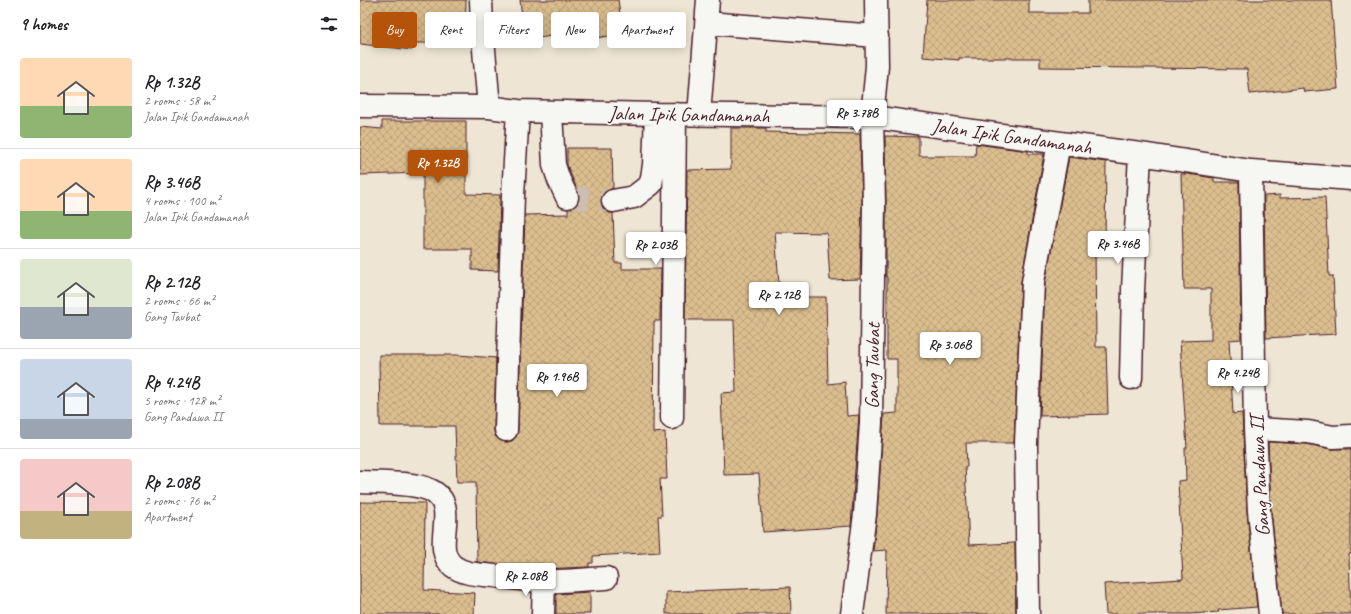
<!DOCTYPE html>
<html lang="en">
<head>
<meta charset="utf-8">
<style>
  :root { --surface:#fff; --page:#f6f6f6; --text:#202124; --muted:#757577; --line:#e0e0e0; --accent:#b45309 }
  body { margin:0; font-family:Caveat,sans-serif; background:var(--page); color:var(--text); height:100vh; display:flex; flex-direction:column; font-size:15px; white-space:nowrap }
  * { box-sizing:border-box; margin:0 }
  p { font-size:13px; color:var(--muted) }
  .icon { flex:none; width:22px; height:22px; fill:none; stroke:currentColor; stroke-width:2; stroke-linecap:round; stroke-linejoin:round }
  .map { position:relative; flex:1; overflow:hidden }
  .drawer { display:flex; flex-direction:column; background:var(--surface); width:360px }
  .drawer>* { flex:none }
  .hud { position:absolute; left:12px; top:12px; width:380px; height:36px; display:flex; gap:8px }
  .price { position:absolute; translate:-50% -34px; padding:0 9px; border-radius:4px; background:#fff; color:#222; font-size:13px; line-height:26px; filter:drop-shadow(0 1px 2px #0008) }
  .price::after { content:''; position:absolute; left:50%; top:24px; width:12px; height:9px; margin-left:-6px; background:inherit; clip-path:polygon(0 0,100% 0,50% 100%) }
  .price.on { background:var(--accent); color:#fff }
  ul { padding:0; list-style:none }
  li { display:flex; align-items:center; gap:12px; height:100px; padding:0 20px }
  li+li { border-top:1px solid var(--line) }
  li span { display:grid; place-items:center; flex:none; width:112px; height:80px; border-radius:4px; color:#555 }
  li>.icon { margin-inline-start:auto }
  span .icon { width:48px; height:48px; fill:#fffc; stroke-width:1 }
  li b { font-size:17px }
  h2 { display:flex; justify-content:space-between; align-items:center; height:48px; padding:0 20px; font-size:17px }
  .chip { padding:0 14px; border-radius:4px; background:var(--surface); box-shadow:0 2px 10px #0003; font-size:14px; line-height:36px }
  .chip.on { background:var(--accent); color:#fff }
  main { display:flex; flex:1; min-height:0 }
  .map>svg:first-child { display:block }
  .building { fill:url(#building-cross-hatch); stroke:#4a1f2b }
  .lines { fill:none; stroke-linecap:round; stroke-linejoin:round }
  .minor-tunnel { stroke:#cdbdb2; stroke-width:22; stroke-dasharray:22 11; stroke-linecap:butt }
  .minor-casing { stroke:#4a1f2b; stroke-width:25 }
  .minor { stroke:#f6f6f2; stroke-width:22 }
  .labels { text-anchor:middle; stroke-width:3.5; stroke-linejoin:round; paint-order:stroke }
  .street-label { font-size:20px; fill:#4a1f2b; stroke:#f6f6f2 }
</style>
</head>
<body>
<main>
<section class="drawer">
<h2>9 homes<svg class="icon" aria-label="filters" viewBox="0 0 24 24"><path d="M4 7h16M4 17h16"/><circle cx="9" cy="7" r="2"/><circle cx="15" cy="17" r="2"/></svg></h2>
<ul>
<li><span style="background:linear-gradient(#ffd9b3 60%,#8fb573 0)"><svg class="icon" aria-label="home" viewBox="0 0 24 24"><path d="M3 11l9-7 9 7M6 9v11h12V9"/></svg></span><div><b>Rp 1.32B</b><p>2 rooms · 58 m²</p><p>Jalan Ipik Gandamanah</p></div></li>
<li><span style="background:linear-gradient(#ffd9b3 65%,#8fb573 0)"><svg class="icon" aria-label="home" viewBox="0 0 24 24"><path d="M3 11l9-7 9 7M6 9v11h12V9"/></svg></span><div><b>Rp 3.46B</b><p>4 rooms · 100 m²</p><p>Jalan Ipik Gandamanah</p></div></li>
<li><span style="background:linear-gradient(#dfe7d0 60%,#9aa5b1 0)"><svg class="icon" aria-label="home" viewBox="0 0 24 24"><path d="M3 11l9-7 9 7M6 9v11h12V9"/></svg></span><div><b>Rp 2.12B</b><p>2 rooms · 66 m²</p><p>Gang Taubat</p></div></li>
<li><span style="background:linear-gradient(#c9d6e8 75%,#9aa5b1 0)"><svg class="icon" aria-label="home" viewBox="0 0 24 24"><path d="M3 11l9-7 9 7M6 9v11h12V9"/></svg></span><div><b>Rp 4.24B</b><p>5 rooms · 128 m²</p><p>Gang Pandawa II</p></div></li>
<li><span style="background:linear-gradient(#f6c9c9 65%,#c2b280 0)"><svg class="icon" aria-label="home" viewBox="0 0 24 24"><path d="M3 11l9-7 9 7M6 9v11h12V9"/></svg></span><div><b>Rp 2.08B</b><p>2 rooms · 76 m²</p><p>Apartment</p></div></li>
</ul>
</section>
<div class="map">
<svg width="991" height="614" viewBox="0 0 991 614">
  <defs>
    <pattern id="building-cross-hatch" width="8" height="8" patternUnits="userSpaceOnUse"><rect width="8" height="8" fill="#dabe8e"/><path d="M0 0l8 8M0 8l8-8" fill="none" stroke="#bda37b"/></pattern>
  </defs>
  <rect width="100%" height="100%" fill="#eee5d4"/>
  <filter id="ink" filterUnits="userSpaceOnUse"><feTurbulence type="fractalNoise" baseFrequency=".025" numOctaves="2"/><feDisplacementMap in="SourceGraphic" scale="8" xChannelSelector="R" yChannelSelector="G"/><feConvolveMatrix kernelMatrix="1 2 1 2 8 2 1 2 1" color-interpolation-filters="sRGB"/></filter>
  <g filter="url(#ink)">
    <path class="building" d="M0,0h106l-1,43h-53v7l-52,-6z
      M160,0h98l5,34 -56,8 -2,-8 -40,6z
      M567,0h102v13h59v-13h243l7,89 -34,3 -1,-4 -53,6 -3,-25 -207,-2v-9h-81v2l-36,-3z
      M22,121h84v73l34,1 -2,76 -26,-1v-21h-49v-76l-63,2v-48l22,2z
      M371,128h35v4l94,2 2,71 -2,74 -30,1 -3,-47 -52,-1 5,65h46l2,87 17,-2 2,34 12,-1 -8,111 -88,6 -4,-58 -35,1 -3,-82 15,-1 -2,-72h-49l2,-150 44,-1z
      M525,136l34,1v19h56l1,-12 52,7v3h16l-23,127 -7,162h-48l1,24h-2l4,78 46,-2 1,71h-130l1,-64 -14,1 4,-36 7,-101 13,-1v-54h-10v-82h-1v-72z
      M207,148h45l1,40 -8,4 -4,5v6l3,6 5,4h4l2,50h7v6h39l-1,52h-6l-1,112 12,-1 2,47h-7l2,37h-4l2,36 -67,4v7h-4v4l-24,1 -20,1v-5h-50l-18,-2 -1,-80h-19l-2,-56h-75l-1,-71h79l38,3 -2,72 1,6 4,4 6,2 7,-1 4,-4 2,-7 7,-215 43,-1v-5l5,-1 4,-4 2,-6 -1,-6 -11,-27z
      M709,157l37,5 -1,81h-10l1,104h10l2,67 -68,2 5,-133z
      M821,174h7l26,4v4h25l2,157 -12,1 4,74 9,-1 5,99 10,95 -39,3 1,2 -29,2h-84l-2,-30 79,-5 -5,-98 8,-1 -1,-32h2l-7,-107 31,-1v-51h-27z
      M920,195v3l45,-1 4,79h4l3,58 -70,4 -2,-142z
      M908,442l38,2 25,5h20v105h-2l2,60h-69l-11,-104z
      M0,502l65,1 -1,87 51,3 -1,21h-114z
      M430,587l1,27h-125v-22z
      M230,592v22h-34v-20z"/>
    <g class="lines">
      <path class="minor-tunnel" d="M207,197l46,4"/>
      <defs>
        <path id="minor" d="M121,0l1,27 7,80
          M347,23l170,13
          M0,106l129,1 29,4 138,3 216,3 268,37 111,17 100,8
          M191,112l3,53 5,15 8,17
          M339,115l9,-115
          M891,171l4,258 4,82 11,103
          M253,201l21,-4 17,-13 3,-19 2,-51
          M771,378l2,-88 7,-136
          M312,418l3,-304
          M895,429l53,3 25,5 18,-1
          M146,430l7,-235 5,-84
          M0,482c18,1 54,0 70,8 33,16 -1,56 23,76 12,9 27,8 41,10 16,2 32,4 48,5 21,1 43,-2 64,-3
          M183,614l1,-33
          M492,614l13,-100 6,-91 3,-218 -2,-88 5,-51 -1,-66
          M668,614l-2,-171 7,-161 26,-139"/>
      </defs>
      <use href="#minor" class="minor-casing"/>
      <use href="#minor" class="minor"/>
    </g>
  </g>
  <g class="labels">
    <g class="street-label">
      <text transform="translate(329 114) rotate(1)" y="7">Jalan Ipik Gandamanah</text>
      <text transform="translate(652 136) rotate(8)" y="7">Jalan Ipik Gandamanah</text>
      <text transform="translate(512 366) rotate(-89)" y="7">Gang Taubat</text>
      <text transform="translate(899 476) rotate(-93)" y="7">Gang Pandawa II</text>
    </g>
  </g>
</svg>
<b class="price" style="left:497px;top:134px">Rp 3.78B</b>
<b class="price on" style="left:78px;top:184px">Rp 1.32B</b>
<b class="price" style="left:758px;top:265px">Rp 3.46B</b>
<b class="price" style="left:296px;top:266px">Rp 2.03B</b>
<b class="price" style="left:419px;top:316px">Rp 2.12B</b>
<b class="price" style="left:590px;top:366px">Rp 3.06B</b>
<b class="price" style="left:878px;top:394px">Rp 4.24B</b>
<b class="price" style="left:197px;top:398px">Rp 1.96B</b>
<b class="price" style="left:166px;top:597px">Rp 2.08B</b>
<div class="hud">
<a class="chip on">Buy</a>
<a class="chip">Rent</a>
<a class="chip">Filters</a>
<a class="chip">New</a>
<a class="chip">Apartment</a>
</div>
</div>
</main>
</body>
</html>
